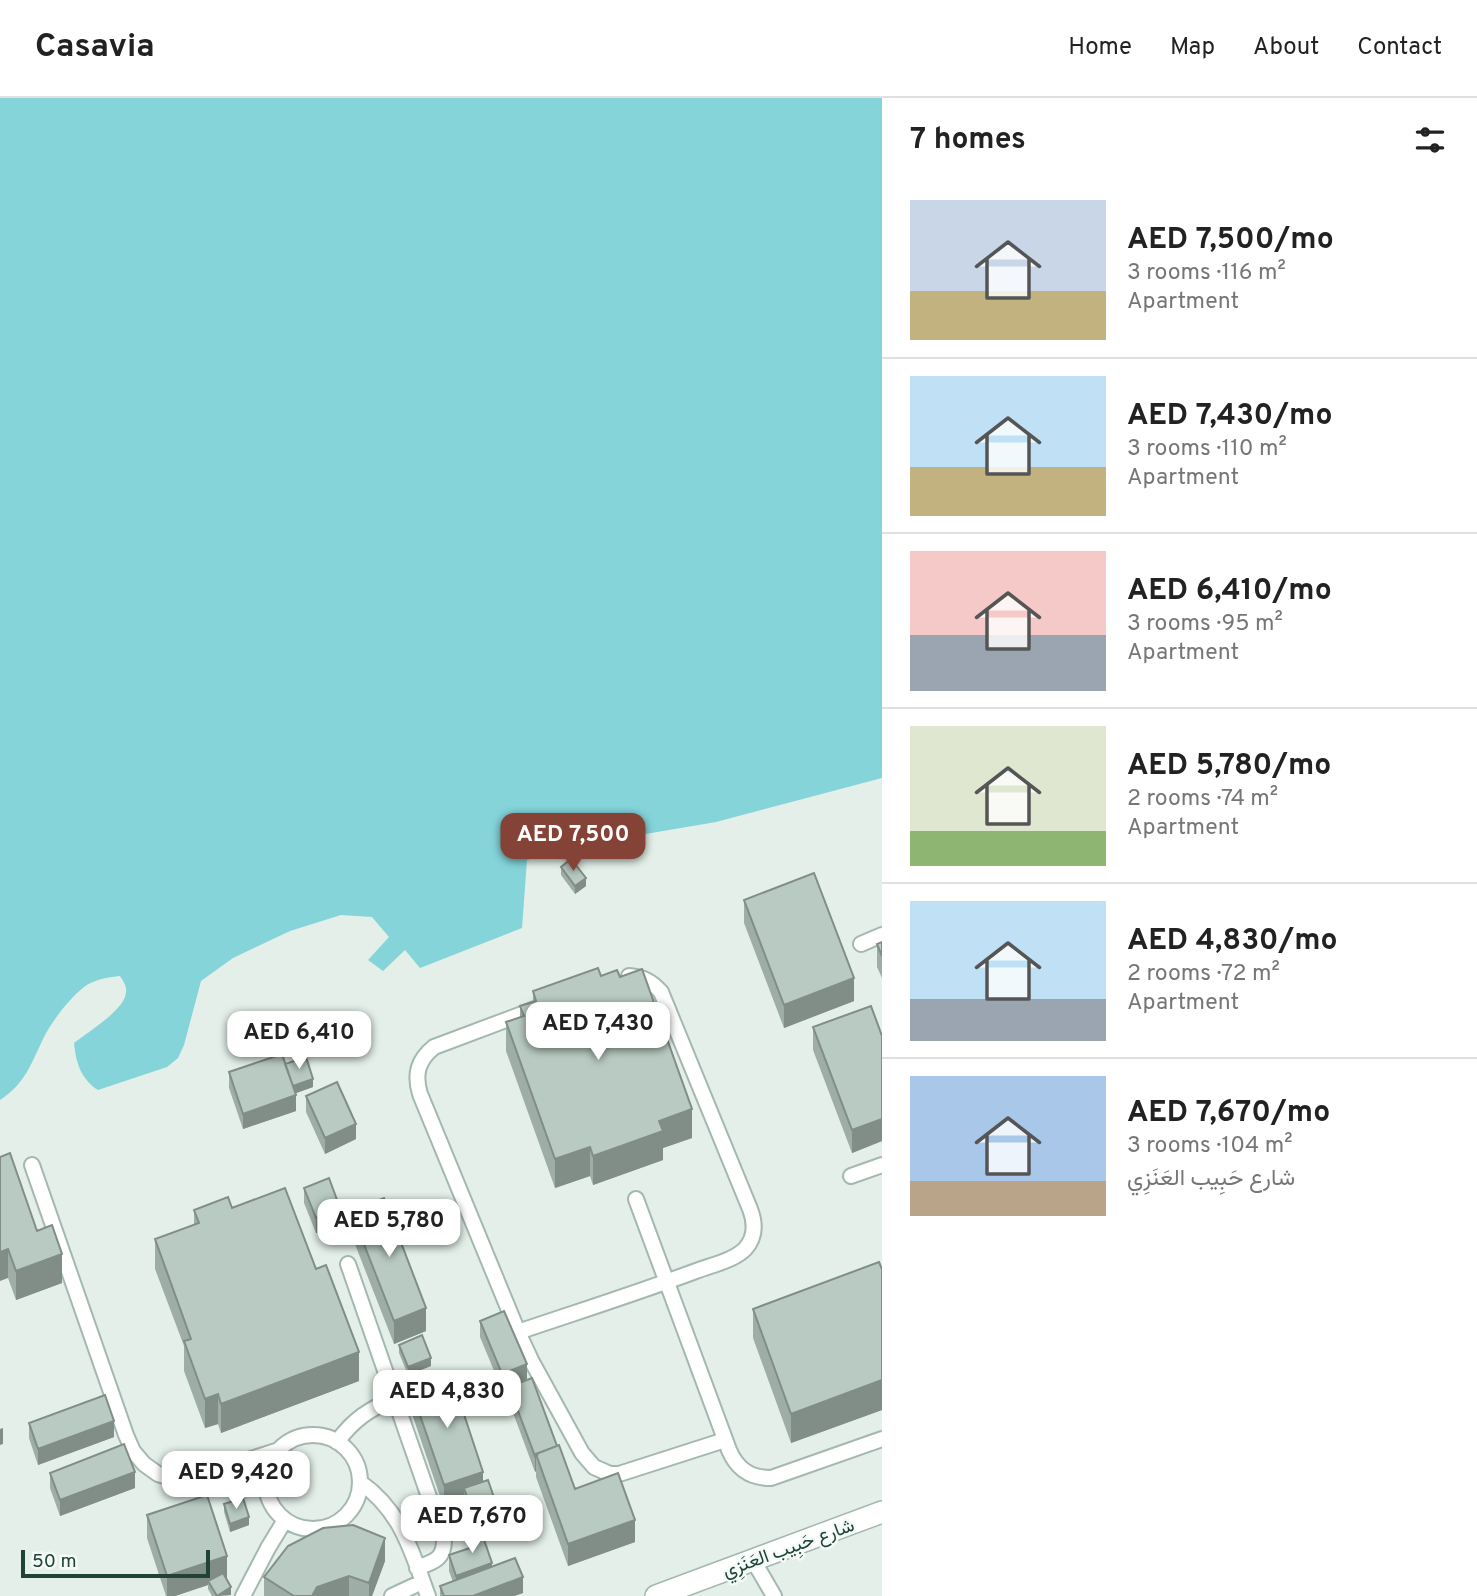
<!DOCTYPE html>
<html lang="en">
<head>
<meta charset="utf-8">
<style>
  :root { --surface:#fff; --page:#f6f6f6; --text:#222; --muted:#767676; --line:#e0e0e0; --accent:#854337 }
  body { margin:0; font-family:Overpass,Vazirmatn,sans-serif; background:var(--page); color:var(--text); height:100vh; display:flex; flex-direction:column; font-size:26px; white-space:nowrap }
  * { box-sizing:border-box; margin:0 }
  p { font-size:23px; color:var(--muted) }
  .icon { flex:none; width:38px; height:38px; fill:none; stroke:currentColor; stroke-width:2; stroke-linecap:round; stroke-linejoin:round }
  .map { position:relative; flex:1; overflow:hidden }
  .details { display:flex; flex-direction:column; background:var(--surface); width:595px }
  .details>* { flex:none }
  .scale { position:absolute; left:21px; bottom:18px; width:189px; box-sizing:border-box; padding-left:7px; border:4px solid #204336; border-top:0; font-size:19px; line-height:24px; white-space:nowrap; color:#204336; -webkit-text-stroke:5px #f4faf7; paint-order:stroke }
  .price { position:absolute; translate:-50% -60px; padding:0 16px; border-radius:14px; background:#fff; color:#222; font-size:23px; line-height:46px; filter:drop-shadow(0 2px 4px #0008) }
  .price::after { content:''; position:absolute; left:50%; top:42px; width:21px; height:16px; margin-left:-10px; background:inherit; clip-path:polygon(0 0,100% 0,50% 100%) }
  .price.current { background:var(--accent); color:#fff }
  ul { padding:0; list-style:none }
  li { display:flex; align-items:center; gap:21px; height:175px; padding:0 28px }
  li+li { border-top:2px solid var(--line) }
  li span { display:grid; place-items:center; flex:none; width:196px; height:140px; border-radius:0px; color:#555 }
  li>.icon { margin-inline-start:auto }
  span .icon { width:84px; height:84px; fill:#fffc; stroke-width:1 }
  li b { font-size:30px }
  h2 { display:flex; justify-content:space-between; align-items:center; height:84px; padding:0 28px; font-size:30px }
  header { display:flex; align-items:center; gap:42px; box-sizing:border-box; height:98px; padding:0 35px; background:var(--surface); border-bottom:2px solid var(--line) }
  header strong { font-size:33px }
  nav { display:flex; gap:38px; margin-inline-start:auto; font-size:24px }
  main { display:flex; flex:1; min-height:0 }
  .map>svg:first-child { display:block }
  .water { fill:#84d4da }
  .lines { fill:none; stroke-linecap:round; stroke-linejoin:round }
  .lane-casing { stroke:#a5b8af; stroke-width:18 }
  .street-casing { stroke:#a5b8af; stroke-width:24 }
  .lane { stroke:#fff; stroke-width:14 }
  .street { stroke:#fff; stroke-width:21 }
  .wall { fill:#9eaea6 }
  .shaded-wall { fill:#818d87 }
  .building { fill:#b8cac1; stroke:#818d87; stroke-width:2 }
  .labels { text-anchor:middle; stroke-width:5; stroke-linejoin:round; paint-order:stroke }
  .street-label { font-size:19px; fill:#204336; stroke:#f4faf7 }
</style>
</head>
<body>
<header>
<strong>Casavia</strong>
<nav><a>Home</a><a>Map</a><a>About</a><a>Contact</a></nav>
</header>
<main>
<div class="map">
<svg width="882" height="1498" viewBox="0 0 882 1498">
  <rect width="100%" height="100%" fill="#e3efe8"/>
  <path class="water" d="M0,0h882v680l-166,44 -153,26 -36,12 -5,68 -102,40 -15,-18 -22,21 -15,-11 21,-23 -17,-20 -31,-2 -51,16 -57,27 -32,23 -17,64 -6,13 -11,9 -69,23c-17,-11 -22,-27 -24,-47 14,-11 52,-34 52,-51 1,-6 -3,-11 -6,-16 -12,1 -27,4 -36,11 -16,13 -32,34 -41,52 -12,25 -18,45 -43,61z"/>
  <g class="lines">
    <defs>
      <path id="lane" d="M861,846l21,-9
        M538,910l-104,39c-16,13 -20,27 -14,47l98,238 13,28 51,93 12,14 16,7h9l106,-34
        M32,1067l94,270 7,16 11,13 14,10 17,5 17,-1 87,-28
        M851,1078l31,-11
        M636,1101l93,251c8,19 21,28 42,28l111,-39
        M348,1166l96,276c0,20 -11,22 -27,28
        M518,1234c59,-20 119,-39 178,-61 15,-6 37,-10 49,-22 11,-12 10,-27 5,-40l-89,-217c-9,-10 -17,-15 -32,-16
        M266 1384a47 47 0 1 1 94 0a47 47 0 1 1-94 0Z
        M337,1344c16,-22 33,-34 58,-43
        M360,1384c42,30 51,68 68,114
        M753,1462l21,36
        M243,1498l25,-48 17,-28
        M392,1498l30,-14"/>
      <path id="street" d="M656,1498l226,-84"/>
    </defs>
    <use href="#lane" class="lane-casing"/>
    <use href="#street" class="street-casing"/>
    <use href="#lane" class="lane"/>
    <use href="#street" class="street"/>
  </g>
  <path class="wall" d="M561,769l25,19 -11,8 -14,-19z
    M744,802l110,101 -70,27 -40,-105z
    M882,844v36l-5,-11v-23z
    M601,878l91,162 -29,10v12l-70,25 -3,-9 -35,12 -49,-137v-29l14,-5v-11l13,-4v-11z
    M813,929l69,9v105l-30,12 -39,-103z
    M285,966l28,23 -18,6 1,18 -53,18 -14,-41v-16z
    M306,998l50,43 -31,15 -19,-42z
    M0,1059l62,126 -46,17 -8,-22z
    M304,1090l36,36 -24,9 -12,-30z
    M232,1110l127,173 -138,52 -3,-9 -13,4 -21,-57v-25l-29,-77v-30l39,-14v-15z
    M351,1113l75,120 -32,13 -43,-110z
    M882,1171v141l-91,33 -38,-105v-29z
    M480,1223l47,58 -25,11 -22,-53z
    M399,1247l32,21 -23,9 -9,-22z
    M509,1289l48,59 18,43 60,53 -67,24 -32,-89v-6l-1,1 -26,-70z
    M411,1291l72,93 18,52 -17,6 8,27 31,26 -9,3h-74v-10l13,-4 -4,-11v-16l20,-7 -1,-16 5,-1 -9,-30 -20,7 -33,-97z
    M29,1325l85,14 -76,28 -9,-27z
    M50,1375l85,15 -75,28 -10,-28z
    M224,1406l25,21 -19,7 -6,-20z
    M147,1417l80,64 4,16 -19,1 -4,-7v-4l-33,11h-9l-19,-58z
    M385,1463l-13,35h-108v-19z"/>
  <path class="shaded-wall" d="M586,780v8l-11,8v-8z
    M854,880v23l-70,27v-23z
    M313,981v8l-22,8v-8z
    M296,997v16l-53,18v-15z
    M692,1011v29l-29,10v12l-70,25v-29l66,-35z
    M882,1021v22l-30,12v-23z
    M356,1026v15l-31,15v-16z
    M590,1049v29l-35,12v-29z
    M340,1110v16l-24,9v-15z
    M8,1151v29l-8,3v-29z
    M62,1156v29l-46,17v-29z
    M426,1210v23l-32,13v-23z
    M359,1254v29l-138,52v-29z
    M431,1260v8l-23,9v-8z
    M527,1266v15l-25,11v-16z
    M882,1282v30l-91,33v-29z
    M218,1296v30l-13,4v-29z
    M114,1323v16l-76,28v-16z
    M3,1330v16l-3,1v-16z
    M535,1358h1v15l-1,1z
    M135,1374v16l-75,28v-16z
    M483,1374v23l-19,-7v13l-20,7v-23z
    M249,1419v8l-19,7v-8z
    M501,1420v16l-24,8v-15z
    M635,1422v22l-67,24v-22z
    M385,1440v23l-13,35h-3v-13z
    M227,1458v23l-17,6 -2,-4v4l-33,11h-8v-20z
    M492,1465v15l-36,13v-15z
    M349,1478v20h-37l5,-9z
    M523,1479v16l-9,3h-41z
    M231,1489v8l-14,1z"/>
  <path class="building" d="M571,761l15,19 -11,8 -14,-19z
    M814,775l40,105 -70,27 -40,-105z
    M882,844v14l-5,-12z
    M598,870l3,8 16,-6 3,7 22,-8 50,140 -33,12 4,10 -70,25 -3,-9 -35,12 -49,-137 18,-6 -4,-10 16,-5 -3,-10z
    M871,908l11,30v83l-30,11 -39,-103z
    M282,956l14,41 -53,19 -14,-42z
    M306,959l7,22 -20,7 -8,-22z
    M337,984l19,42 -31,14 -19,-42z
    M10,1055l27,78 15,-6 10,29 -46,17 -8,-22 -8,3v-95z
    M329,1080l11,30 -24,10 -12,-30z
    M285,1090l31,81 10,-4 33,87 -138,52 -3,-10 -13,5 -21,-58 7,-2 -36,-100 44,-16 -5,-13 34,-13 4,11z
    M384,1100l42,110 -32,13 -43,-110z
    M879,1164l3,7v111l-91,34 -38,-105z
    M504,1213l23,53 -25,10 -22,-53z
    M422,1237l9,23 -23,9 -9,-22z
    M451,1277l32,97 -39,13 -33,-96z
    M532,1280l25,68 -21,8 1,1 -2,1 -26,-69z
    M105,1297l9,26 -76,28 -9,-26z
    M124,1346l11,28 -75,28 -10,-27z
    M559,1347l16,44 43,-16 17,47 -67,24 -32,-90z
    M488,1382l13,38 -24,9 -13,-39z
    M207,1397l20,61 -60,20 -20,-61z
    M243,1400l6,19 -19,7 -6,-20z
    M353,1427l32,13 -16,45 -20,-7 -32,11 -5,9h-18l-30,-19 24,-31 35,-18z
    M480,1430l12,35 -36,13 -7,-21 24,-8 -5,-15z
    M515,1460l8,19 -50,19h-29l-4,-10z
    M223,1475l8,14 -14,9 -9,-15z"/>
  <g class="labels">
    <g class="street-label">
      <text transform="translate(788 1449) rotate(-20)" y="7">شارع حَبِيب العَنَزِي</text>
    </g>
  </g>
</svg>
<div class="scale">50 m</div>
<b class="price current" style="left:573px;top:775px">AED 7,500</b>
<b class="price" style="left:598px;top:964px">AED 7,430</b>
<b class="price" style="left:299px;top:973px">AED 6,410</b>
<b class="price" style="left:389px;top:1161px">AED 5,780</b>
<b class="price" style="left:447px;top:1332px">AED 4,830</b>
<b class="price" style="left:236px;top:1413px">AED 9,420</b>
<b class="price" style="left:472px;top:1457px">AED 7,670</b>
</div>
<section class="details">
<h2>7 homes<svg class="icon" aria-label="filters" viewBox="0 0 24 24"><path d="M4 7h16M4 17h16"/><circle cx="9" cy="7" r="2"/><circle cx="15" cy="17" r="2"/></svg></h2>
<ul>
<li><span style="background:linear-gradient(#c9d6e8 65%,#c2b280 0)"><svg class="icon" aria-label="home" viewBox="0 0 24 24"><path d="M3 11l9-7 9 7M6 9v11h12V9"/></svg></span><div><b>AED 7,500/mo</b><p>3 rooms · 116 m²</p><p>Apartment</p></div></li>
<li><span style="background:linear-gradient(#bfe0f5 65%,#c2b280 0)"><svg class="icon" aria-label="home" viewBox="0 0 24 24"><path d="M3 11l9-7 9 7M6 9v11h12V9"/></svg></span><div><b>AED 7,430/mo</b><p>3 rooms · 110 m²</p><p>Apartment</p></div></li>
<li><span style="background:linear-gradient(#f6c9c9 60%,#9aa5b1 0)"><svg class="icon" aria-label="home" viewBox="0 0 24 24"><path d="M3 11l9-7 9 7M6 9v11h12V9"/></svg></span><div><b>AED 6,410/mo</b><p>3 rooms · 95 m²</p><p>Apartment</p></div></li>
<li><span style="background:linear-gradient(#dfe7d0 75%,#8fb573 0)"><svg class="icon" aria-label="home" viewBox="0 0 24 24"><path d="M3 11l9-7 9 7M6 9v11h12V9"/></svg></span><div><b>AED 5,780/mo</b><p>2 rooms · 74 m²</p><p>Apartment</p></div></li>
<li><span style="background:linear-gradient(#bfe0f5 70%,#9aa5b1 0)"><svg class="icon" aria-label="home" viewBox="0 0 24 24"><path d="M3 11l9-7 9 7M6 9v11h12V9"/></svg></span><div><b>AED 4,830/mo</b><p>2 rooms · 72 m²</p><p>Apartment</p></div></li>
<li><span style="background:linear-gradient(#a9c7e8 75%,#b9a48a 0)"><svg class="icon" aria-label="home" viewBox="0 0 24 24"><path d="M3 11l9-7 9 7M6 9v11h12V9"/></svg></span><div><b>AED 7,670/mo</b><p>3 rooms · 104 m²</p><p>شارع حَبِيب العَنَزِي</p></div></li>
</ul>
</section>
</main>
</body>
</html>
